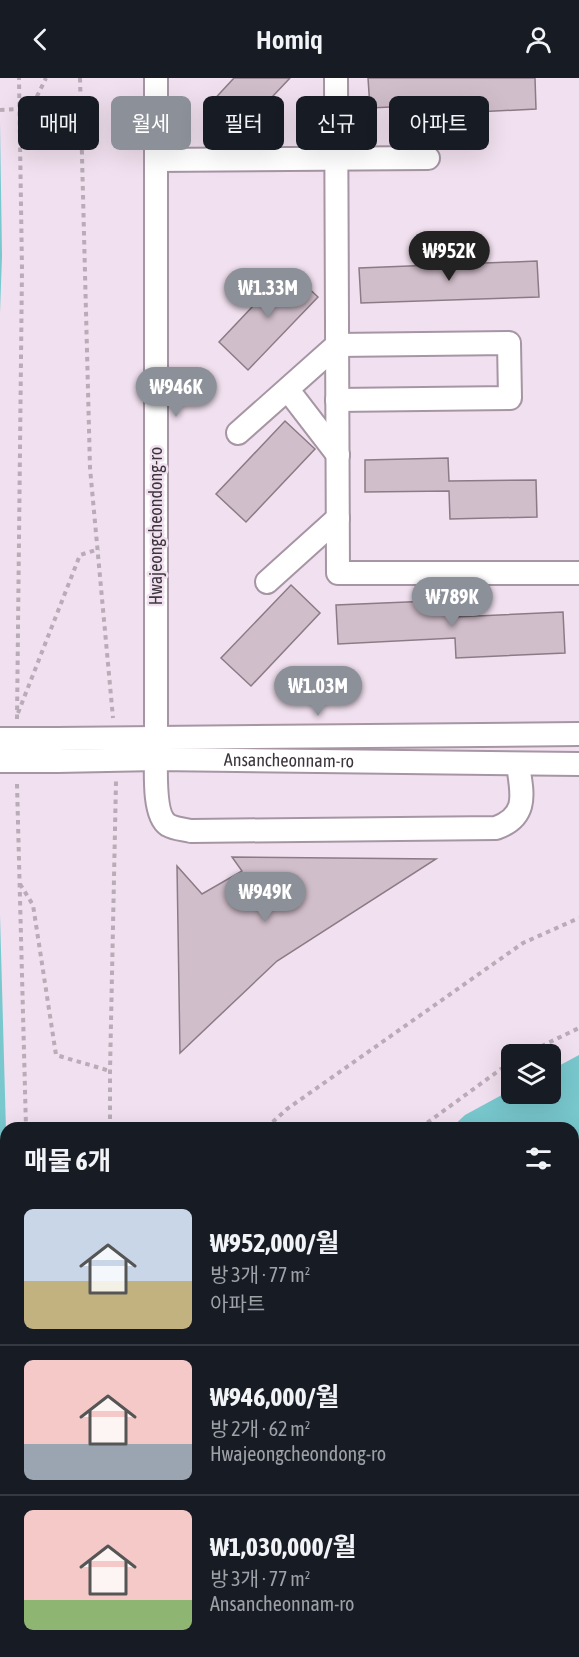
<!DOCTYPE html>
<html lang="ko">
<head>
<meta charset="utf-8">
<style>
  :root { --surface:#171b24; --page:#242831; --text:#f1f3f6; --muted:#9ea1a6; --line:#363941; --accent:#8c9099 }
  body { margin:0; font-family:"Asap Condensed","Noto Sans KR",sans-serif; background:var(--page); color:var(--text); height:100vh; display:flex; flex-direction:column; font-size:22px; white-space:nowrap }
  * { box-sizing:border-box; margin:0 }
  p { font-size:20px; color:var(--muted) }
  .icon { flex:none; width:33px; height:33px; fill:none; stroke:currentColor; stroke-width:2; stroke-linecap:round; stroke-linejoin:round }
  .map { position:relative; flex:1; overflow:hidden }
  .drawer { position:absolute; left:0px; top:1044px; width:579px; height:536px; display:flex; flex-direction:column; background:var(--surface); border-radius:18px 18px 0 0; box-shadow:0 6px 24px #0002 }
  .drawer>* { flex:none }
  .banner { position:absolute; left:18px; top:18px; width:543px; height:54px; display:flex; gap:12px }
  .tools { position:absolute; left:501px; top:966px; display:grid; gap:12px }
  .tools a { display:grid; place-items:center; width:60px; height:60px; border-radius:9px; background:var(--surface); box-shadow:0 6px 24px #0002; font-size:30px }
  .price { position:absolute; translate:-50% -51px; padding:0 14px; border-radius:21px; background:var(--accent); color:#fff; font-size:20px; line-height:39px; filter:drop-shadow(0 2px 3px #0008) }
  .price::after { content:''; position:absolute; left:50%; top:36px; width:18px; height:14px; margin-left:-9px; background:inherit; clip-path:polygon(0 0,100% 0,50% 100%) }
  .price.on { background:#222; color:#fff }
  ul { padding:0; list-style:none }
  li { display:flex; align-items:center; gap:18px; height:150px; padding:0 24px }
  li+li { border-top:2px solid var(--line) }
  li span { display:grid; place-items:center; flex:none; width:168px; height:120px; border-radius:9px; color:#555 }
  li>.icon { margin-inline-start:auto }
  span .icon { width:72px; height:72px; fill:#fffc; stroke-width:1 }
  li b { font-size:26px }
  h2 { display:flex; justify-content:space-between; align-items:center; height:72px; padding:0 24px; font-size:26px }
  .pill { padding:0 21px; border-radius:9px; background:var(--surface); box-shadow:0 6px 24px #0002; font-size:21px; line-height:54px }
  .pill.on { background:var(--accent); color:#fff }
  header { display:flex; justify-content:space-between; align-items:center; height:78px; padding:0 24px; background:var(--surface); font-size:27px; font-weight:600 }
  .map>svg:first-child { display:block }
  .green { fill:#c8dab1 }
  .water { fill:#78c8ce }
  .building { fill:#d1becb; stroke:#8c7b86; stroke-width:1.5 }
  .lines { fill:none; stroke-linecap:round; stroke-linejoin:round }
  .minor-casing { stroke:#a696a4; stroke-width:26 }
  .path { stroke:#b9abb7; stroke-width:4; stroke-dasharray:4.5 4.5; stroke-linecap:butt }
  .minor { stroke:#fff; stroke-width:22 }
  .minor-bridge-casing { stroke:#a696a4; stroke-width:26; stroke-linecap:butt }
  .minor-bridge { stroke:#fff; stroke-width:22 }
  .labels { text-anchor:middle; stroke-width:5; stroke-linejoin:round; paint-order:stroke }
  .street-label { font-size:18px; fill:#3c353b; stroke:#f1e0ef }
</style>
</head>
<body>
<header><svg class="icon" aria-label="back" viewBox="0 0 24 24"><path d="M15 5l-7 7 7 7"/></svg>Homiq<svg class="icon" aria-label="person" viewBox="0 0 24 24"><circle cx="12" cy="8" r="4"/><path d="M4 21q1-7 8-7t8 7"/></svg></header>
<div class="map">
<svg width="579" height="1579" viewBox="0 0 579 1579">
  <rect width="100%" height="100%" fill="#f1e0ef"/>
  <path class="green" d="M579,1306v273h-243l5,-5h232v-261z"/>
  <path class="water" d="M0,44l2,134 -2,57z
    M0,837l6,216v391l-6,31z
    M579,977v238l-6,6v-171h-122l14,-13 46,-25 1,4h38l1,-24z
    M579,1475v104h-137l2,-5h129v-96z
    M0,1493l6,6v75h236l-5,5h-237z"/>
  <path class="building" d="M234,0h56l-52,55 -29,-28z
    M368,0h167l1,31 -81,4 -2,-9 -83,4z
    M537,183l2,36 -178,6 -2,-35z
    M288,191l30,28 -70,73 -29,-28z
    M285,343l30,28 -69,73 -30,-28z
    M448,380l1,23 87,-1 1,37 -87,2 -1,-28 -84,1v-32z
    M291,507l29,28 -69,73 -30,-28z
    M454,522l1,17 108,-5 2,41 -109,5 -1,-20 -117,6 -2,-39z
    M232,779l204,2 -159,102 -97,92 -3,-187 25,28 40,-23z"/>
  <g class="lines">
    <defs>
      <g id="minor">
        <path d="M156,0v661c1,20 -5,75 12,86 7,4 15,4 23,6l305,-3c33,-12 26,-35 22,-63"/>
        <path d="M336,0l2,495h241"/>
        <path d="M156,82l272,-2"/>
        <path d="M288,312l50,65"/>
        <path d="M238,355l99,-88 172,-2 1,55 -173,2"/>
        <path d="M267,504l71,-64"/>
        <path d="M57,661l522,-5"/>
        <path id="s1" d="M57,683l100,-2 422,5"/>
      </g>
    </defs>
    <use href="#minor" class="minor-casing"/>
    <path class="path" d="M80,0l10,390 23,250
      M0,32l20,-1
      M21,51l25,-51
      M18,635l62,-158 19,-6
      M17,641l5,-450 -3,-191
      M17,706l9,344
      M20,806l13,21 23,150 54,16
      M525,976l54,-26
      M110,1050v-57l6,-290
      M266,1050l21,-19 236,-166 56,-25
      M420,1050l92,-67
      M0,1166h6
      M573,1400l6,-3
      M391,1579l4,-5"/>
    <use href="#minor" class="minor"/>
    <defs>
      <path id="minor-bridge" d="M0,661h57
        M0,683h57"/>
    </defs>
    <use href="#minor-bridge" class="minor-bridge-casing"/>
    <use href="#minor-bridge" class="minor-bridge"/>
  </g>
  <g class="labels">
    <g class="street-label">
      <text transform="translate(156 448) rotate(-90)" y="6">Hwajeongcheondong-ro</text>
      <text dy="6" stroke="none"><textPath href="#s1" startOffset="232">Ansancheonnam-ro</textPath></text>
    </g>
  </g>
</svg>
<div class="tools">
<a><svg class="icon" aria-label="layers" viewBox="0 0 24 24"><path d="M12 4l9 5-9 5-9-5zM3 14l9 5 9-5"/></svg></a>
</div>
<b class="price on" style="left:449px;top:204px">₩952K</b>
<b class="price" style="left:268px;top:241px">₩1.33M</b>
<b class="price" style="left:176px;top:340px">₩946K</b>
<b class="price" style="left:452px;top:550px">₩789K</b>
<b class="price" style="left:318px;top:639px">₩1.03M</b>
<b class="price" style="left:265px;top:845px">₩949K</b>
<div class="banner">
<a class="pill">매매</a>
<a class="pill on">월세</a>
<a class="pill">필터</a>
<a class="pill">신규</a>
<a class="pill">아파트</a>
</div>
<section class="drawer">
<h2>매물 6개<svg class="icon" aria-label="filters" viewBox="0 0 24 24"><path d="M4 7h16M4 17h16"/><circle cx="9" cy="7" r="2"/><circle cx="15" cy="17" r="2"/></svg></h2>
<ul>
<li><span style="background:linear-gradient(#c9d6e8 60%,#c2b280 0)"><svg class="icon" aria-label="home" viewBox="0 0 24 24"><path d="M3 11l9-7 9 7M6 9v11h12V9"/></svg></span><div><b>₩952,000/월</b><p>방 3개 · 77 m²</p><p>아파트</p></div></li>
<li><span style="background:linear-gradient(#f6c9c9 70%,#9aa5b1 0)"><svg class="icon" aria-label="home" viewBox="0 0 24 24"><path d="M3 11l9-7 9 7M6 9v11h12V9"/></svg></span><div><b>₩946,000/월</b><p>방 2개 · 62 m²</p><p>Hwajeongcheondong-ro</p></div></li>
<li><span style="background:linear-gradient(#f6c9c9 75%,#8fb573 0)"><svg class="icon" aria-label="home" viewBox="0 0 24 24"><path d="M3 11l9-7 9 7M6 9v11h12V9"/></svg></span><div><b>₩1,030,000/월</b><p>방 3개 · 77 m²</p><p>Ansancheonnam-ro</p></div></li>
</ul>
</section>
</div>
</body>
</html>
